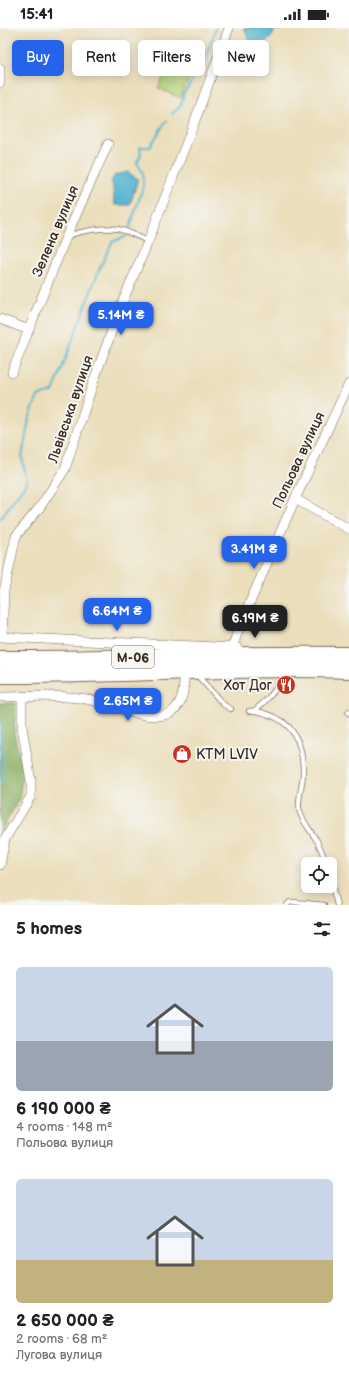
<!DOCTYPE html>
<html lang="en">
<head>
<meta charset="utf-8">
<style>
  :root { --surface:#fff; --page:#f6f6f6; --text:#202124; --muted:#757577; --accent:#2563eb }
  body { margin:0; font-family:"Balsamiq Sans",sans-serif; background:var(--page); color:var(--text); height:100vh; display:flex; flex-direction:column; font-size:15px; white-space:nowrap }
  * { box-sizing:border-box; margin:0 }
  p { font-size:13px; color:var(--muted) }
  .icon { flex:none; width:22px; height:22px; fill:none; stroke:currentColor; stroke-width:2; stroke-linecap:round; stroke-linejoin:round }
  .map { position:relative; height:877px; overflow:hidden }
  .sheet { display:flex; flex-direction:column; background:var(--surface); flex:1 }
  .sheet>* { flex:none }
  .top-card { position:absolute; left:12px; top:12px; width:325px; height:36px; display:flex; gap:8px }
  .fabs { position:absolute; left:301px; top:829px; display:grid; gap:8px }
  .fabs a { display:grid; place-items:center; width:36px; height:36px; border-radius:6px; background:var(--surface); box-shadow:0 2px 10px #0003; font-size:20px }
  .price { position:absolute; translate:-50% -34px; padding:0 9px; border-radius:8px; background:var(--accent); color:#fff; font-size:13px; line-height:26px; filter:drop-shadow(0 1px 2px #0008) }
  .price::after { content:''; position:absolute; left:50%; top:24px; width:12px; height:9px; margin-left:-6px; background:inherit; clip-path:polygon(0 0,100% 0,50% 100%) }
  .price.on { background:#222; color:#fff }
  ul { padding:0; list-style:none }
  li { display:grid; align-content:center; gap:8px; height:212px; padding:0 16px }
  li span { display:grid; place-items:center; height:124px; border-radius:6px; color:#555 }
  li>.icon { margin-inline-start:auto }
  span .icon { width:72px; height:72px; fill:#fffc; stroke-width:1 }
  li b { font-size:17px }
  h2 { display:flex; justify-content:space-between; align-items:center; height:48px; padding:0 16px; font-size:17px }
  .pill { padding:0 14px; border-radius:6px; background:var(--surface); box-shadow:0 2px 10px #0003; font-size:14px; line-height:36px }
  .pill.on { background:var(--accent); color:#fff }
  .status { display:flex; justify-content:space-between; align-items:center; height:28px; padding:0 20px; background:var(--surface); direction:ltr }
  .status svg { height:11px; fill:currentColor }
  .map>svg:first-child { display:block }
  .green { fill:#b0ce75; stroke:#767c4a }
  .forest { fill:#8cb166; stroke:#646e42 }
  .water { fill:#50b3cf; stroke:#466e76 }
  .lines { fill:none; stroke-linecap:round; stroke-linejoin:round }
  .stream { stroke:#50b3cf; stroke-width:2 }
  .lane-casing { stroke:#796955; stroke-width:6 }
  .street-casing { stroke:#796955; stroke-width:10 }
  .highway-casing { stroke:#796955; stroke-width:18 }
  .lane { stroke:#fff; stroke-width:4.5 }
  .street { stroke:#fff; stroke-width:9 }
  .highway { stroke:#fff; stroke-width:16 }
  .labels { text-anchor:middle; stroke-width:4; stroke-linejoin:round; paint-order:stroke }
  .shield { fill:#f6f6f2; stroke:#73675e; stroke-width:1 }
  .shield-label { font-size:13px; font-weight:bold; fill:#3b2a1e }
  .street-label { font-size:14px; fill:#3b2a1e; stroke:#f6f6f2 }
  .poi-label { font-size:14px; fill:#3b2a1e; stroke:#f6f6f2; text-anchor:end }
</style>
</head>
<body>
<div class="status"><b>15:41</b><svg viewBox="0 0 49 12"><path d="M0 12V9h3v3zM5 12V6h3v6zM10 12V3h3v9zM15 12V0h3v12zM26 1h20v11H26zM47 4h2v5h-2z"/></svg></div>
<div class="map">
<svg width="349" height="877" viewBox="0 0 349 877">
  <rect width="100%" height="100%" fill="#f6f6f2"/>
  <filter id="ink" filterUnits="userSpaceOnUse"><feTurbulence type="fractalNoise" baseFrequency=".025" numOctaves="2"/><feDisplacementMap in="SourceGraphic" scale="8" xChannelSelector="R" yChannelSelector="G"/><feConvolveMatrix kernelMatrix="1 2 1 2 8 2 1 2 1" color-interpolation-filters="sRGB"/></filter>
  <filter id="wash" filterUnits="userSpaceOnUse"><feTurbulence type="fractalNoise" baseFrequency=".012" numOctaves="4" result="noise"/><feDisplacementMap in="SourceGraphic" scale="16" xChannelSelector="R" yChannelSelector="G"/><feGaussianBlur stdDeviation="0.9" result="paint"/><feColorMatrix in="noise" values="0 0 0 0 0 0 0 0 0 0 0 0 0 0 0 0 0 1.4 0 .05"/><feComposite in="paint" operator="in"/></filter>
  <g filter="url(#wash)">
    <rect width="100%" height="100%" fill="#ebdebb"/>
    <path class="green" d="M177,18l22,10 -19,42 -22,-10z"/>
    <path class="forest" d="M0,675h16l-2,30 9,41 -4,25 -17,31 -2,16z"/>
    <path class="water" d="M244,0h31c-3,11 -7,13 -17,18l-8,-3z
      M127,144l11,7 -8,26h-15c-2,-8 -1,-17 -4,-24l4,-6z"/>
    <g class="lines">
      <path class="stream" d="M172,86l9,-9 3,-12 6,-8 3,-9 6,-6 8,-17 9,-25
        M129,202l14,-43v-14l-6,-11 4,-7 -1,-8h10l14,-23 3,-3
        M0,491l27,-37 -5,-25 7,-38 9,-23 15,-4 46,-122 13,-28 15,-6
        M0,694l3,55 -3,7"/>
    </g>
  </g>
  <g filter="url(#ink)">
    <g class="lines">
      <defs>
        <path id="lane" d="M68,208c12,-5 37,-9 50,-7 10,2 20,8 30,12
          M197,647l27,30 7,4
          M255,682c14,-11 22,-21 30,-37
          M249,683c7,-1 12,1 18,3 27,8 36,31 36,58 0,12 -5,24 -4,37 2,11 12,22 18,32 4,8 7,15 9,23
          M348,685l1,-1
          M330,850l7,27
          M287,877l3,-3h4l30,3"/>
        <path id="street" d="M0,40v15
          M0,291l29,11
          M12,344l54,-135 42,-93
          M295,471l54,30
          M0,609l238,11
          M2,609l2,-46 12,-55 24,-29 25,-38 30,-92 25,-69 27,-64 44,-113 38,-103
          M232,620l8,-23 55,-126 54,-115
          M0,669c28,0 58,-3 86,2 40,7 102,47 98,-28
          M0,837l5,-26 26,-43v-15l-9,-54v-30"/>
        <path id="highway" d="M0,631c116,1 233,-6 349,-4
          M0,647c116,1 233,-9 349,-5"/>
      </defs>
      <use href="#lane" class="lane-casing"/>
      <use href="#street" class="street-casing"/>
      <use href="#highway" class="highway-casing"/>
      <use href="#lane" class="lane"/>
      <use href="#street" class="street"/>
      <use href="#highway" class="highway"/>
    </g>
  </g>
  <defs>
    <symbol id="restaurant-disc" viewBox="-11 -11 22 22"><circle r="9.5" fill="#c8321e" stroke="#f6f6f2"/><path d="M-5-6h1v4h1v-4h1v4h1v-4h1v5L-1.5 .5V6h-2V.5L-5-1ZM5-6V6H3V1.5H1.5Q1.5-4 5-6Z" fill="#fff"/></symbol>
    <symbol id="shop-disc" viewBox="-11 -11 22 22"><circle r="9.5" fill="#c8321e" stroke="#f6f6f2"/><path d="M-5-2.5h2.3a2.7 3.5 0 0 1 5.4 0H5L5.5 6h-11ZM-1.5-2.5h3a1.5 2.3 0 0 0-3 0Z" fill="#fff"/></symbol>
  </defs>
  <g fill-rule="evenodd">
    <use href="#restaurant-disc" x="275" y="646" width="22" height="22"/>
    <use href="#shop-disc" x="171" y="715" width="22" height="22"/>
  </g>
  <g class="labels">
    <rect class="shield" x="112" y="618" width="42" height="22" rx="3"/>
    <g class="shield-label">
      <text x="133" y="634">М-06</text>
    </g>
    <g class="street-label">
      <text transform="translate(55 203) rotate(-67)" y="5">Зелена вулиця</text>
      <text transform="translate(70 381) rotate(-71)" y="5">Львівська вулиця</text>
      <text transform="translate(298 432) rotate(-65)" y="5">Польова вулиця</text>
    </g>
    <g class="poi-label">
      <text x="272" y="662">Хот Дог</text>
      <text x="196" y="731" text-anchor="start">KTM LVIV</text>
    </g>
  </g>
</svg>
<div class="fabs">
<a><svg class="icon" aria-label="locate" viewBox="0 0 24 24"><circle cx="12" cy="12" r="6"/><path d="M12 2v4M12 18v4M2 12h4M18 12h4"/></svg></a>
</div>
<b class="price" style="left:121px;top:308px">5.14M ₴</b>
<b class="price" style="left:254px;top:542px">3.41M ₴</b>
<b class="price" style="left:117px;top:604px">6.64M ₴</b>
<b class="price on" style="left:255px;top:611px">6.19M ₴</b>
<b class="price" style="left:128px;top:694px">2.65M ₴</b>
<div class="top-card">
<a class="pill on">Buy</a>
<a class="pill">Rent</a>
<a class="pill">Filters</a>
<a class="pill">New</a>
</div>
</div>
<section class="sheet">
<h2>5 homes<svg class="icon" aria-label="filters" viewBox="0 0 24 24"><path d="M4 7h16M4 17h16"/><circle cx="9" cy="7" r="2"/><circle cx="15" cy="17" r="2"/></svg></h2>
<ul>
<li><span style="background:linear-gradient(#c9d6e8 60%,#9aa5b1 0)"><svg class="icon" aria-label="home" viewBox="0 0 24 24"><path d="M3 11l9-7 9 7M6 9v11h12V9"/></svg></span><div><b>6 190 000 ₴</b><p>4 rooms · 148 m²</p><p>Польова вулиця</p></div></li>
<li><span style="background:linear-gradient(#c9d6e8 65%,#c2b280 0)"><svg class="icon" aria-label="home" viewBox="0 0 24 24"><path d="M3 11l9-7 9 7M6 9v11h12V9"/></svg></span><div><b>2 650 000 ₴</b><p>2 rooms · 68 m²</p><p>Лугова вулиця</p></div></li>
</ul>
</section>
</body>
</html>
